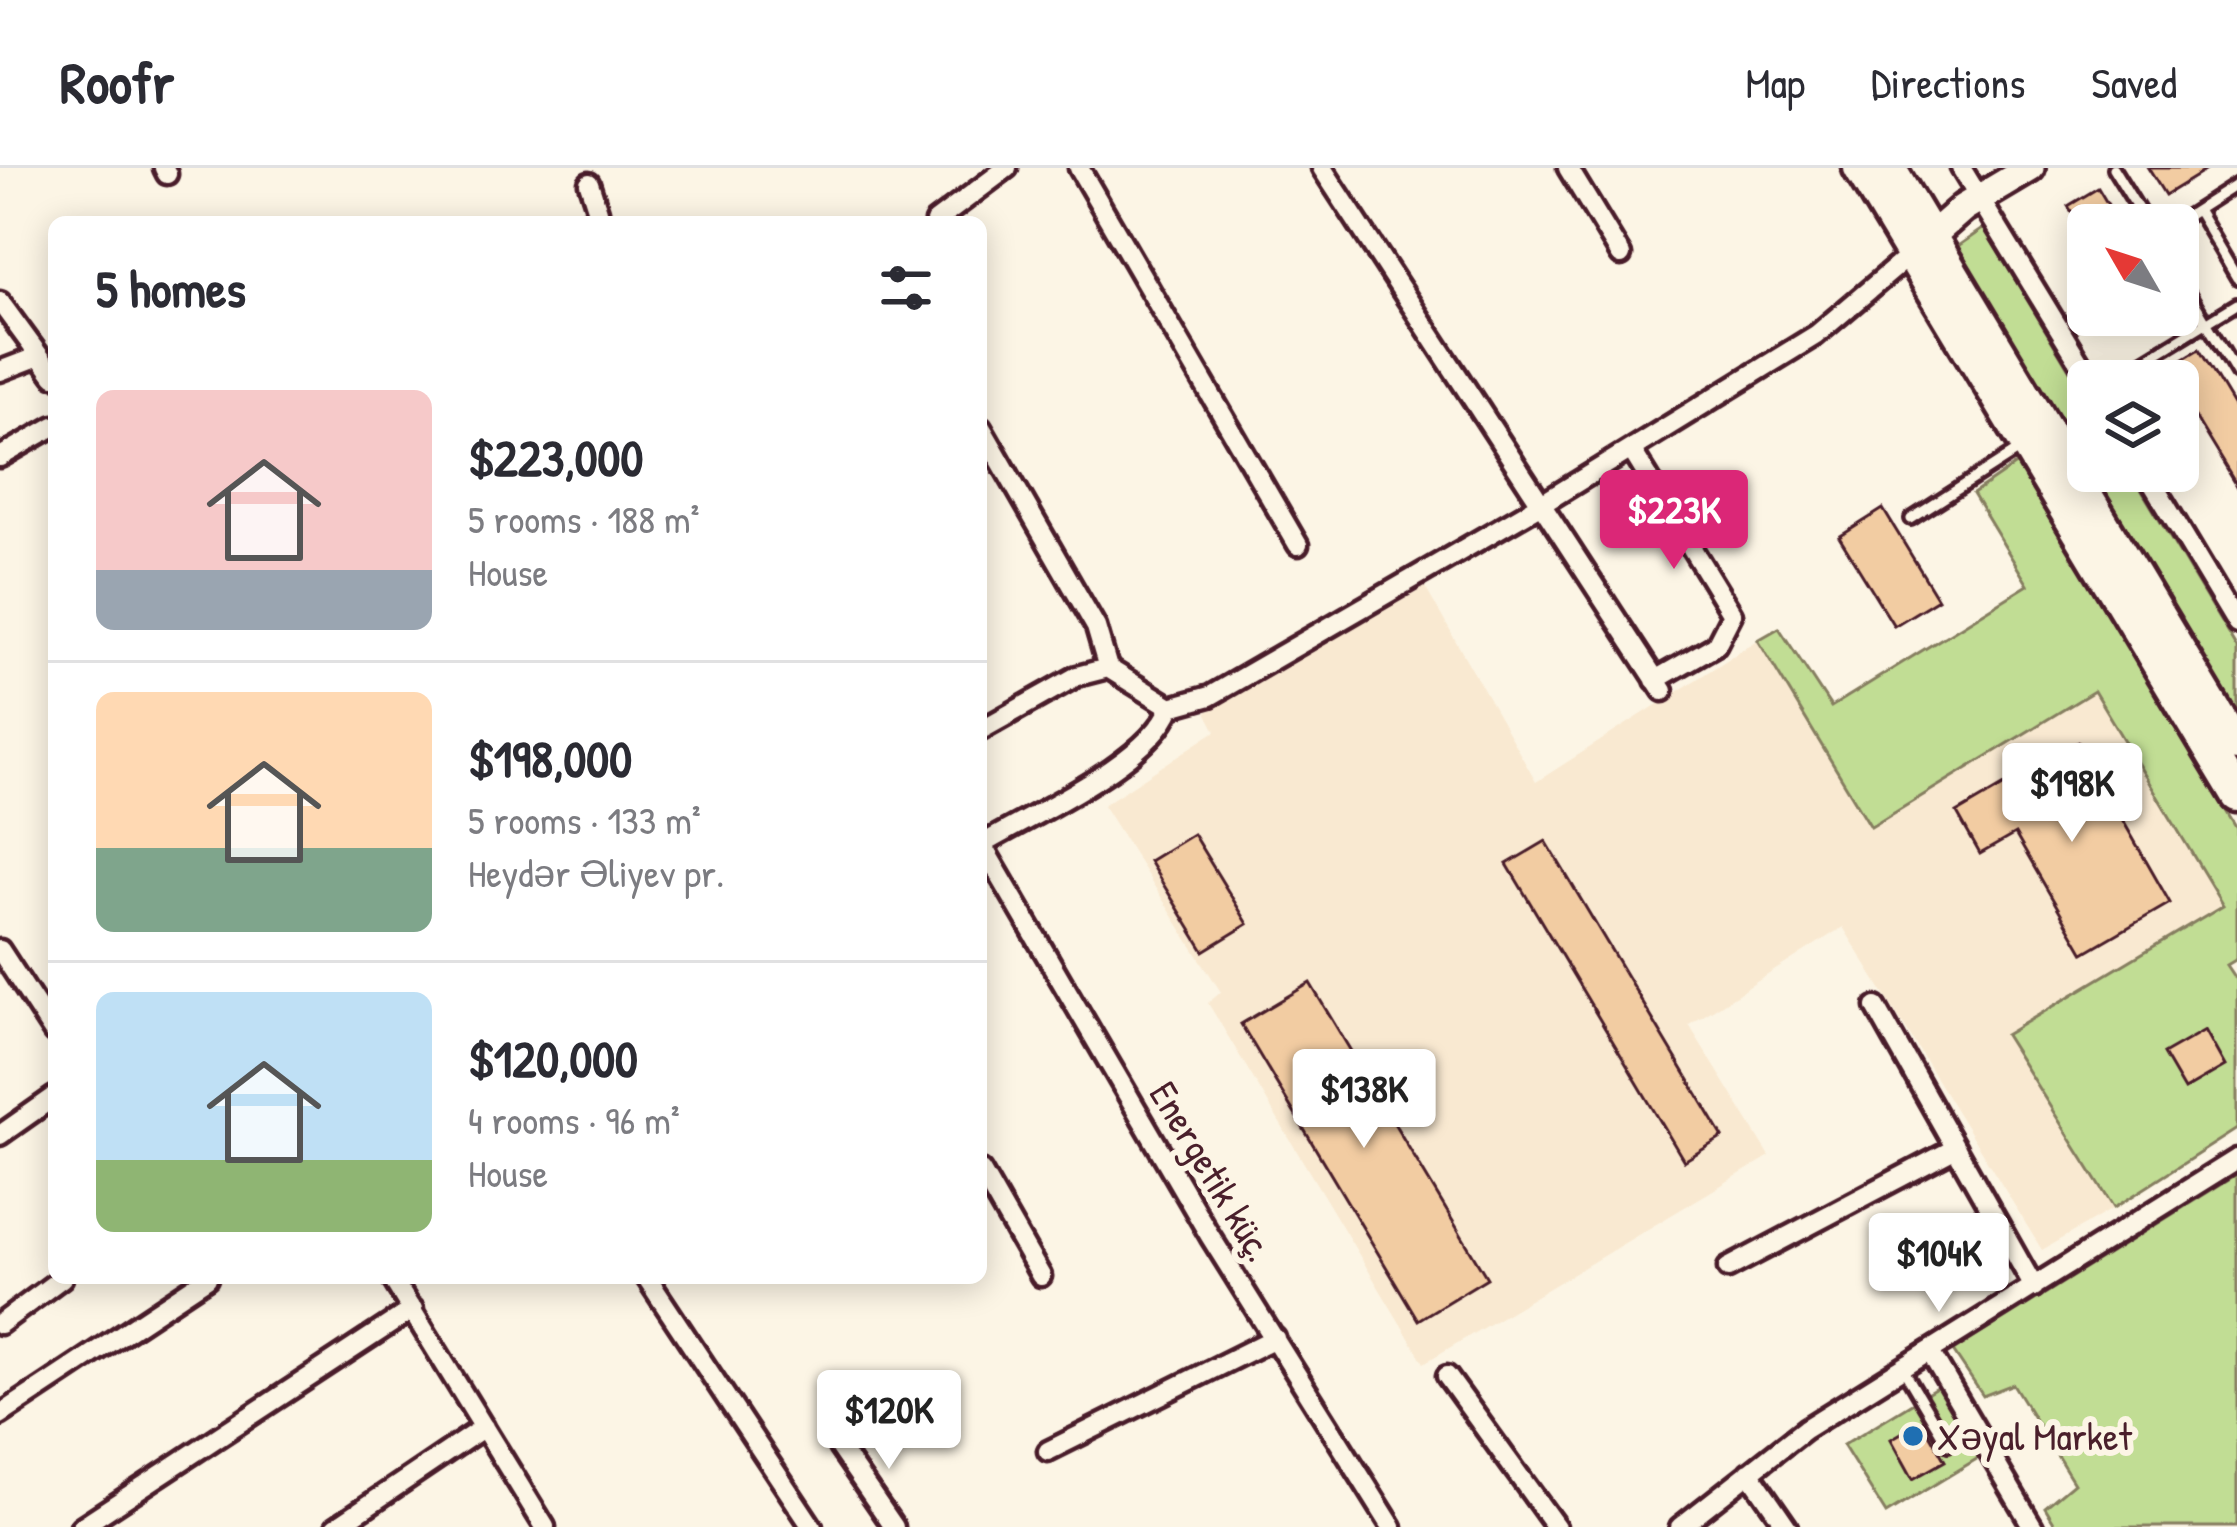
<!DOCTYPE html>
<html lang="en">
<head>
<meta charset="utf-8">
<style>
  :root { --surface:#fff; --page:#f7f7f7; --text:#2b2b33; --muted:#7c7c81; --line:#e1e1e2; --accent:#db2777 }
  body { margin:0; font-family:"Patrick Hand",sans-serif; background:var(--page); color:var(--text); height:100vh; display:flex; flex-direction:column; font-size:45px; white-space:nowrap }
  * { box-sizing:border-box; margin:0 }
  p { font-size:39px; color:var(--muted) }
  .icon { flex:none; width:66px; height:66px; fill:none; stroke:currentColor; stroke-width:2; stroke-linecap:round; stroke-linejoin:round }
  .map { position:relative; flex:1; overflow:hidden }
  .panel { position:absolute; left:48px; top:48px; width:939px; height:1068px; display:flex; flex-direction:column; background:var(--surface); border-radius:18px; box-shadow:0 6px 30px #0003 }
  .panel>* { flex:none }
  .needle { width:78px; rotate:309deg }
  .buttons { position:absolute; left:2067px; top:36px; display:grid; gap:24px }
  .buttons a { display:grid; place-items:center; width:132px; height:132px; border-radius:18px; background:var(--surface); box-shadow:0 6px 30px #0003; font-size:60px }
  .price { position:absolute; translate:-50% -102px; padding:0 27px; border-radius:12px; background:#fff; color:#222; font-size:39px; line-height:78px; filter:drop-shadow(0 3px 6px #0008) }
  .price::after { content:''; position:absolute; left:50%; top:72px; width:36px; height:27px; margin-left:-18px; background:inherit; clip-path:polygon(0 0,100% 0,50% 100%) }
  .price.current { background:var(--accent); color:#fff }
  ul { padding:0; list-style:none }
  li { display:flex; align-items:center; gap:36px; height:300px; padding:0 48px }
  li+li { border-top:3px solid var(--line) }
  li span { display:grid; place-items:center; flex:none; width:336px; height:240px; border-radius:18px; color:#555 }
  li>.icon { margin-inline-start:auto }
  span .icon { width:144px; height:144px; fill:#fffc; stroke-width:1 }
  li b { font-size:51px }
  h2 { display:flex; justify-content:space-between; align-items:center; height:144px; padding:0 48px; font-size:51px }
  header { display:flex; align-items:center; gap:72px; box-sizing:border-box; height:168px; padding:0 60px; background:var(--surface); border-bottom:3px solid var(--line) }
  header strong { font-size:57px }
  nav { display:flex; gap:66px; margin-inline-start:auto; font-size:42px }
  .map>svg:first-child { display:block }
  .built { fill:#f9e9d1 }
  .green { fill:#c1dd94; stroke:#867e60; stroke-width:3 }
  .building { fill:#f2cca2; stroke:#4a1f2b; stroke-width:3 }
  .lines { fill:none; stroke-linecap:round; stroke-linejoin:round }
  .lane-casing { stroke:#4a1f2b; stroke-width:18 }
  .street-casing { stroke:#4a1f2b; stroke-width:27 }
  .secondary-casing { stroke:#4a1f2b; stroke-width:36 }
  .primary-casing { stroke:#4a1f2b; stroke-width:39 }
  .lane { stroke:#fcf5e5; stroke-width:9 }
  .street { stroke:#fcf5e5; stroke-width:18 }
  .secondary { stroke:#fcf5e5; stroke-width:27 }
  .primary { stroke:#fcf5e5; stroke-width:30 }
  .poi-dot { fill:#1f6fb2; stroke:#fcf5e5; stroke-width:4.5 }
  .labels { text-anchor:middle; stroke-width:12; stroke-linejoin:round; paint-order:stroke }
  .street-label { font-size:39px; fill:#4a1f2b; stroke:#fcf5e5 }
  .poi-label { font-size:39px; fill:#4a1f2b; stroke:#fcf5e5; text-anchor:start }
</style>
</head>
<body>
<header>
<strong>Roofr</strong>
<nav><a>Map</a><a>Directions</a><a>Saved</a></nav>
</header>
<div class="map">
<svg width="2237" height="1359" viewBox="0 0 2237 1359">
  <rect width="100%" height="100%" fill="#fcf5e5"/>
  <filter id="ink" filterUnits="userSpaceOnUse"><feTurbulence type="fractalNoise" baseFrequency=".00833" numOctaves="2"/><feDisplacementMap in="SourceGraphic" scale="24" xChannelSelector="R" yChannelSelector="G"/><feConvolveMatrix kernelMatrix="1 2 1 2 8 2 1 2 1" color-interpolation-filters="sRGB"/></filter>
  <g filter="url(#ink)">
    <path class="built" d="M1425,419l111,195 222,-142 113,186 223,-135 129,214 -217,130 108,173 -72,42 -199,-323 -154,98 81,131 -346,207 -216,-360 13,-11 -118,-187 113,-74 -10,-19z"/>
    <path class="green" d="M1984,60l104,173v70h42l107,178v72l-282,-473z
      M2017,296l220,365v130l-10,6 10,15v149l-123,79 -109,-173 218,-130 -129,-214 -223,136 -113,-187 21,-12 52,79 197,-122 -55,-91z
      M2237,1006v353h-180l-12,-20 29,-24 -61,-99 -30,12 -30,-45z
      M1938,1219l42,70 -94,57 -43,-69z"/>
    <path class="building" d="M2148,0h61l-44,27z
      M2098,20l22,37h-40l-12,-19z
      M2199,181l38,63v74l-71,-117z
      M1883,341l55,90 -44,27 -55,-89z
      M2078,574l92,161 -86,50 -69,-119 -35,20 -23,-41z
      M1193,666l55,90 -44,27 -55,-90z
      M1546,673l177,296 -39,24 -177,-297z
      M1310,815l177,295 -69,42 -177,-296z
      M2205,862l20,36 -41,24 -21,-36z
      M1922,1253l23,40 -32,18 -22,-40z"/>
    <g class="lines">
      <defs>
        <path id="lane" d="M2113,0l35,57
          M2197,42l40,68
          M2173,57l64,-41
          M2178,107l59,99
          M2111,213l126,-77
          M1911,351l111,-71
          M1903,1201l45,76"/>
        <path id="street" d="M164,0l3,6
          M1079,0l219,377
          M1322,0l341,523
          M1568,0l53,87
          M1961,0l130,213
          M589,15l9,28 -9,11
          M935,54l72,-54
          M0,134l54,74
          M0,203l39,-15
          M981,259l115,200 12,41
          M1631,281l101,165 -16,31 -61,35
          M0,289l54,-31
          M2145,303l92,153
          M981,562l96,-54 31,-8 63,39 39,-11 335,-194 271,-167 99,-84
          M981,677c53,-32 168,-82 190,-138
          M982,677l228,391 182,291
          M0,782l54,83
          M1876,839l158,280
          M0,967l54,-38
          M981,1003l60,105
          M1728,1100l228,-120
          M392,1110l153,249
          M647,1110l165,249
          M0,1156l62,-46
          M1930,1184l103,175
          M1447,1208l109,151
          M0,1247l207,-137
          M839,1279l55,80
          M1048,1283l227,-113
          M1749,1304l38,55
          M81,1359l332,-218
          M336,1359l148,-100
          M1680,1359l125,-98 432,-270"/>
        <path id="secondary" d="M1931,68l32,-28 67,-40"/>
        <path id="primary" d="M1859,0l378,628
          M1890,0l347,578"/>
      </defs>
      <use href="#lane" class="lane-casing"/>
      <use href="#street" class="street-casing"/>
      <use href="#secondary" class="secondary-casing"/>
      <use href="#primary" class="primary-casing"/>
      <use href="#lane" class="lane"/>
      <use href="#street" class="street"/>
      <use href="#secondary" class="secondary"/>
      <use href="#primary" class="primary"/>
    </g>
  </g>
  <circle class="poi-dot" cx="1913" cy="1268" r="12"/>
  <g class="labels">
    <g class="street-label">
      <text transform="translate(1212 1003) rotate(59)" y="14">Energetik küç.</text>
    </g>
    <g class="poi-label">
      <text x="1937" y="1282">Xəyal Market</text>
    </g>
  </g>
</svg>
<div class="buttons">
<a><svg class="needle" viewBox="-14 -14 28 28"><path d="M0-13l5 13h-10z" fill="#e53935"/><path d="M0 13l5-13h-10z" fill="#7c7c81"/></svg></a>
<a><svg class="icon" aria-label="layers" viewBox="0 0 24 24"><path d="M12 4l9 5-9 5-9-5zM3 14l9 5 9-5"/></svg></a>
</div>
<b class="price current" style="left:1674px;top:404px">$223K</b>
<b class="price" style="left:2072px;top:677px">$198K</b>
<b class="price" style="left:1364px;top:983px">$138K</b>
<b class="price" style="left:1939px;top:1147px">$104K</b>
<b class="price" style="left:889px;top:1304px">$120K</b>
<section class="panel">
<h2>5 homes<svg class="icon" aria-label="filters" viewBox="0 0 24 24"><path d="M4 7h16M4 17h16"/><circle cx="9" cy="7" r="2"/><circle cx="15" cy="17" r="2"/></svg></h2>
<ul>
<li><span style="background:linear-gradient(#f6c9c9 75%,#9aa5b1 0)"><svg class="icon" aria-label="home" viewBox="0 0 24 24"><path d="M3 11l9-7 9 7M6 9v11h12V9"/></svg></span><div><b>$223,000</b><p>5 rooms · 188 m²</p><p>House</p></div></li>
<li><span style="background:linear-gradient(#ffd9b3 65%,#7fa58c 0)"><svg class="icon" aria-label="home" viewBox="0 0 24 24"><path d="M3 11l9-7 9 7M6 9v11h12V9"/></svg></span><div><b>$198,000</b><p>5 rooms · 133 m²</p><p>Heydər Əliyev pr.</p></div></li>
<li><span style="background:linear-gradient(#bfe0f5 70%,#8fb573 0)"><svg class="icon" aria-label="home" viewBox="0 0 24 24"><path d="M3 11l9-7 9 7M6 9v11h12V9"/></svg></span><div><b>$120,000</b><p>4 rooms · 96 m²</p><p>House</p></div></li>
</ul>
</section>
</div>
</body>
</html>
